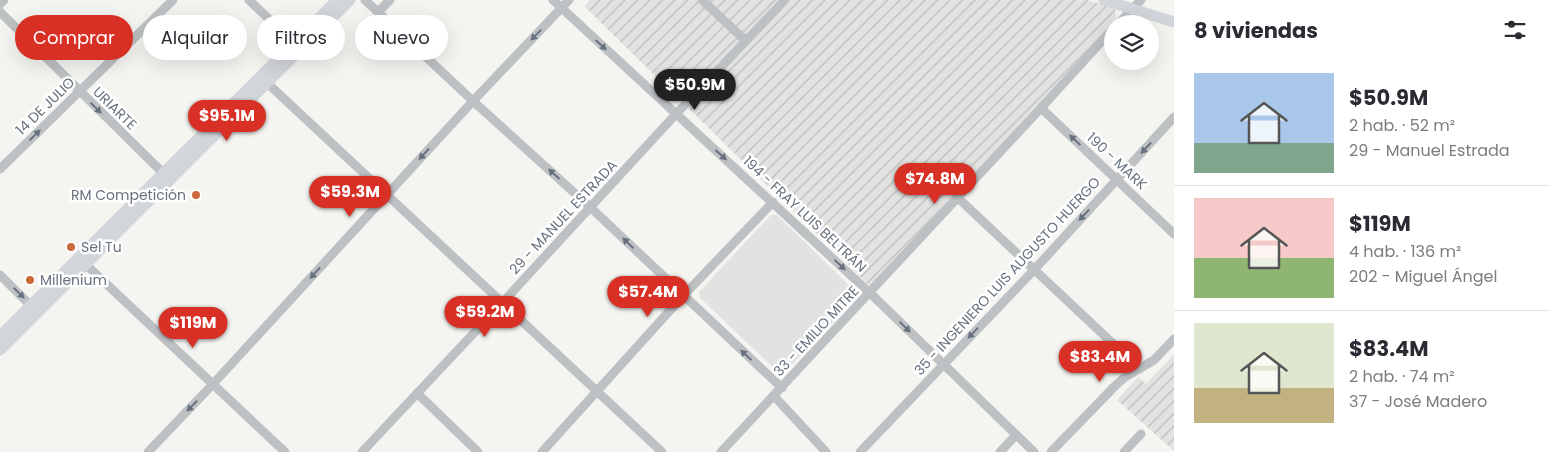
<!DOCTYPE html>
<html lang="es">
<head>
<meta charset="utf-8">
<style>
  :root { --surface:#fff; --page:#f2f2f3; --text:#2b2b33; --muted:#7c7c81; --line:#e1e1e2; --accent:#d93025 }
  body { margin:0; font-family:Poppins,sans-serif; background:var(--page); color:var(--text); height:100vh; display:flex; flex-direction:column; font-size:19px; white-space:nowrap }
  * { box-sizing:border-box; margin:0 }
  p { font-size:16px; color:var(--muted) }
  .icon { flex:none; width:28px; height:28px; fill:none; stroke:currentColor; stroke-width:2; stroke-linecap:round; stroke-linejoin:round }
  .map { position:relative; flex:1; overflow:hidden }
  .panel { display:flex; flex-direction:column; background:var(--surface); width:375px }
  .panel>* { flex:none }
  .guide { position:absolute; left:15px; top:15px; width:475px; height:45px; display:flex; gap:10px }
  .fabs { position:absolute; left:1104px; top:15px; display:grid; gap:10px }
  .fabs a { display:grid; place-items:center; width:55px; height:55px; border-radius:50%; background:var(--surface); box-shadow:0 5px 20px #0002; font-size:25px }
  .price { position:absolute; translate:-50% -42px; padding:0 11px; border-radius:18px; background:var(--accent); color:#fff; font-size:16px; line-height:32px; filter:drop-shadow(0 1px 2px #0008) }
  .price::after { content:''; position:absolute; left:50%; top:30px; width:15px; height:11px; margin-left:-8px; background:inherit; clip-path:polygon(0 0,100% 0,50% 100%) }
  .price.selected { background:#222; color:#fff }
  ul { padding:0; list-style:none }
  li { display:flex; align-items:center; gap:15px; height:125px; padding:0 20px }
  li+li { border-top:1px solid var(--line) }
  li span { display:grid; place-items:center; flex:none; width:140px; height:100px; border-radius:0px; color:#555 }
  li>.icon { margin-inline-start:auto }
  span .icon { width:60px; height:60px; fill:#fffc; stroke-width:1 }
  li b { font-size:21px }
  h2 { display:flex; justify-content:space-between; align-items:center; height:60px; padding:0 20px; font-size:21px }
  .chip { padding:0 18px; border-radius:22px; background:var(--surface); box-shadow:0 5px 20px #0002; font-size:18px; line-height:45px }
  .chip.selected { background:var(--accent); color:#fff }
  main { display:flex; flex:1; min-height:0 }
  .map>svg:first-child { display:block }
  .built { fill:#e2e3e1 }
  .industrial { fill:url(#industrial-furrows) }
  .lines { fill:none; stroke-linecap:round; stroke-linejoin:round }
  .minor { stroke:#bec1c4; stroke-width:9 }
  .major { stroke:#d2d5d9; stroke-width:11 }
  .oneway { fill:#67727e }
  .poi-dot { fill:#cb693a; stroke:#fff; stroke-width:2 }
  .labels { text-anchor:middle; stroke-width:5; stroke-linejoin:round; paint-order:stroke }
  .street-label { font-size:14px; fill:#67727e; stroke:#fff }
  .poi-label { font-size:14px; fill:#67727e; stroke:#fff; text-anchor:start }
</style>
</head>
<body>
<main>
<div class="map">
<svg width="1174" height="452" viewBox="0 0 1174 452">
  <defs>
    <pattern id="industrial-furrows" width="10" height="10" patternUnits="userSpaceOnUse" patternTransform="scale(1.25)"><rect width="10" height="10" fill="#e2e3e1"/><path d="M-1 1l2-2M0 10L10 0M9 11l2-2" fill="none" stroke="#bbbcbc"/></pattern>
  </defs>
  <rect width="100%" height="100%" fill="#f4f4f1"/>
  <path class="built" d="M771,215h6l79,77v6l-71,74 -6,1 -79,-75 -1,-6z"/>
  <path class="industrial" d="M590,0h497l28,8 1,13 -246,265 -286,-280z
    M1174,354v97l-57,-51 21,-23 8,7z"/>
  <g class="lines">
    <path class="minor" d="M249,0l45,43
      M365,0l108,101 117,106 192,181
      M553,0l317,293 164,159
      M702,0l44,41
      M0,4l4,-4
      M0,12l167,165
      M378,12l12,-12
      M1118,24l23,-24
      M264,80l398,372
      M1041,108l133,126
      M0,169l173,-169
      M958,198l182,171
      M81,260l204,192
      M0,275l35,35
      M417,393l61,59
      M774,396l52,56
      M148,452l65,-68 260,-283 96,-101
      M362,452l141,-150 173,-188 109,-114
      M542,452l141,-156 90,-94
      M721,452l320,-344 71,-78
      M860,452l174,-182 140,-153
      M1000,452l16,-17
      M1051,452l63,-65 11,-10 29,-17 20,-21
      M1124,452l17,-18"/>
    <path class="major" d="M1104,0l70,22
      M0,336l337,-336
      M0,350l350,-350"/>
  </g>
  <defs><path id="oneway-solid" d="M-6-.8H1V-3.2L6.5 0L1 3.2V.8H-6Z" transform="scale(1.25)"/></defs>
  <g class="oneway">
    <use href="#oneway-solid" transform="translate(536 35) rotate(134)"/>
    <use href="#oneway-solid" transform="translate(601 45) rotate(43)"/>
    <use href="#oneway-solid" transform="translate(96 108) rotate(44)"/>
    <use href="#oneway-solid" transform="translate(35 135) rotate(-44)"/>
    <use href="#oneway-solid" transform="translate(1075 140) rotate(-137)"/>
    <use href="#oneway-solid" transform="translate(1146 148) rotate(133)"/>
    <use href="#oneway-solid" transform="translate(424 154) rotate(133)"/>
    <use href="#oneway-solid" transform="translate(721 155) rotate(42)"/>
    <use href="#oneway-solid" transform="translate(554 174) rotate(-138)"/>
    <use href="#oneway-solid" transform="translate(1084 215) rotate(133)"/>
    <use href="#oneway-solid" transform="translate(628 243) rotate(-136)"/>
    <use href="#oneway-solid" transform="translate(840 265) rotate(43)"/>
    <use href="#oneway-solid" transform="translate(315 273) rotate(133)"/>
    <use href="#oneway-solid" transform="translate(19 293) rotate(45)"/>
    <use href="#oneway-solid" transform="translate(905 327) rotate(44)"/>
    <use href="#oneway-solid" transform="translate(973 333) rotate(134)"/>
    <use href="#oneway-solid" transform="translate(746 355) rotate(-137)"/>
    <use href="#oneway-solid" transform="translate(192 406) rotate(134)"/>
  </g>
  <g class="poi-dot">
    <circle cx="196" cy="195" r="5"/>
    <circle cx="71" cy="247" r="5"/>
    <circle cx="30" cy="280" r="5"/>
  </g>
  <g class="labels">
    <g class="street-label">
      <text transform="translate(45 106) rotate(-44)" y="5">14 DE JULIO</text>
      <text transform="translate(115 108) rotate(44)" y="5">URIARTE</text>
      <text transform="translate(1117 161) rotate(43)" y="5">190 - MARK</text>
      <text transform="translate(805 214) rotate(43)" y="5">194 - FRAY LUIS BELTRÁN</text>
      <text transform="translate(563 217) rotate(-47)" y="5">29 - MANUEL ESTRADA</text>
      <text transform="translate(1007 276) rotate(-47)" y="5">35 - INGENIERO LUIS AUGUSTO HUERGO</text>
      <text transform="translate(816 331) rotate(-47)" y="5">33 - EMILIO MITRE</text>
    </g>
    <g class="poi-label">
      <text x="186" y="200" text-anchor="end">RM Competición</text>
      <text x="81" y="252">Sel Tu</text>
      <text x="40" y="285">Millenium</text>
    </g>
  </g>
</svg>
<div class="fabs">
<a><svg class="icon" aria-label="layers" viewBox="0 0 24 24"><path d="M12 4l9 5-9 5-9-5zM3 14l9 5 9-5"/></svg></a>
</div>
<b class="price selected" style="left:695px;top:111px">$50.9M</b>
<b class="price" style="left:227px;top:142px">$95.1M</b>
<b class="price" style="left:935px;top:205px">$74.8M</b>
<b class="price" style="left:350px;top:218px">$59.3M</b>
<b class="price" style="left:648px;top:318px">$57.4M</b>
<b class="price" style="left:485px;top:338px">$59.2M</b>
<b class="price" style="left:193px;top:349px">$119M</b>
<b class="price" style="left:1100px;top:383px">$83.4M</b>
<div class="guide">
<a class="chip selected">Comprar</a>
<a class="chip">Alquilar</a>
<a class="chip">Filtros</a>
<a class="chip">Nuevo</a>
</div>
</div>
<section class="panel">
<h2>8 viviendas<svg class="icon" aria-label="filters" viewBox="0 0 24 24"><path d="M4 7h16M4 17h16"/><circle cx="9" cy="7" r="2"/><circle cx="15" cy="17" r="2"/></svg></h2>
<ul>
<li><span style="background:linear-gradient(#a9c7e8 70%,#7fa58c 0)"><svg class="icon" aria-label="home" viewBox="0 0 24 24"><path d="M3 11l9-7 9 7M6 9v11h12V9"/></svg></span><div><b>$50.9M</b><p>2 hab. · 52 m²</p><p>29 - Manuel Estrada</p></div></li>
<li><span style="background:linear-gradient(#f6c9c9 60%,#8fb573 0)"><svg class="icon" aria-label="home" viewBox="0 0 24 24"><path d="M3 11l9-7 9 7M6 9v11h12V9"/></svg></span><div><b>$119M</b><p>4 hab. · 136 m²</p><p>202 - Miguel Ángel</p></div></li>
<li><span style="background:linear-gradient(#dfe7d0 65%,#c2b280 0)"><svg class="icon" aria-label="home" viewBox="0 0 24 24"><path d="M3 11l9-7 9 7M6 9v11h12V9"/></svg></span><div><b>$83.4M</b><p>2 hab. · 74 m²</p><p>37 - José Madero</p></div></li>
</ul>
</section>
</main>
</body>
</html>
